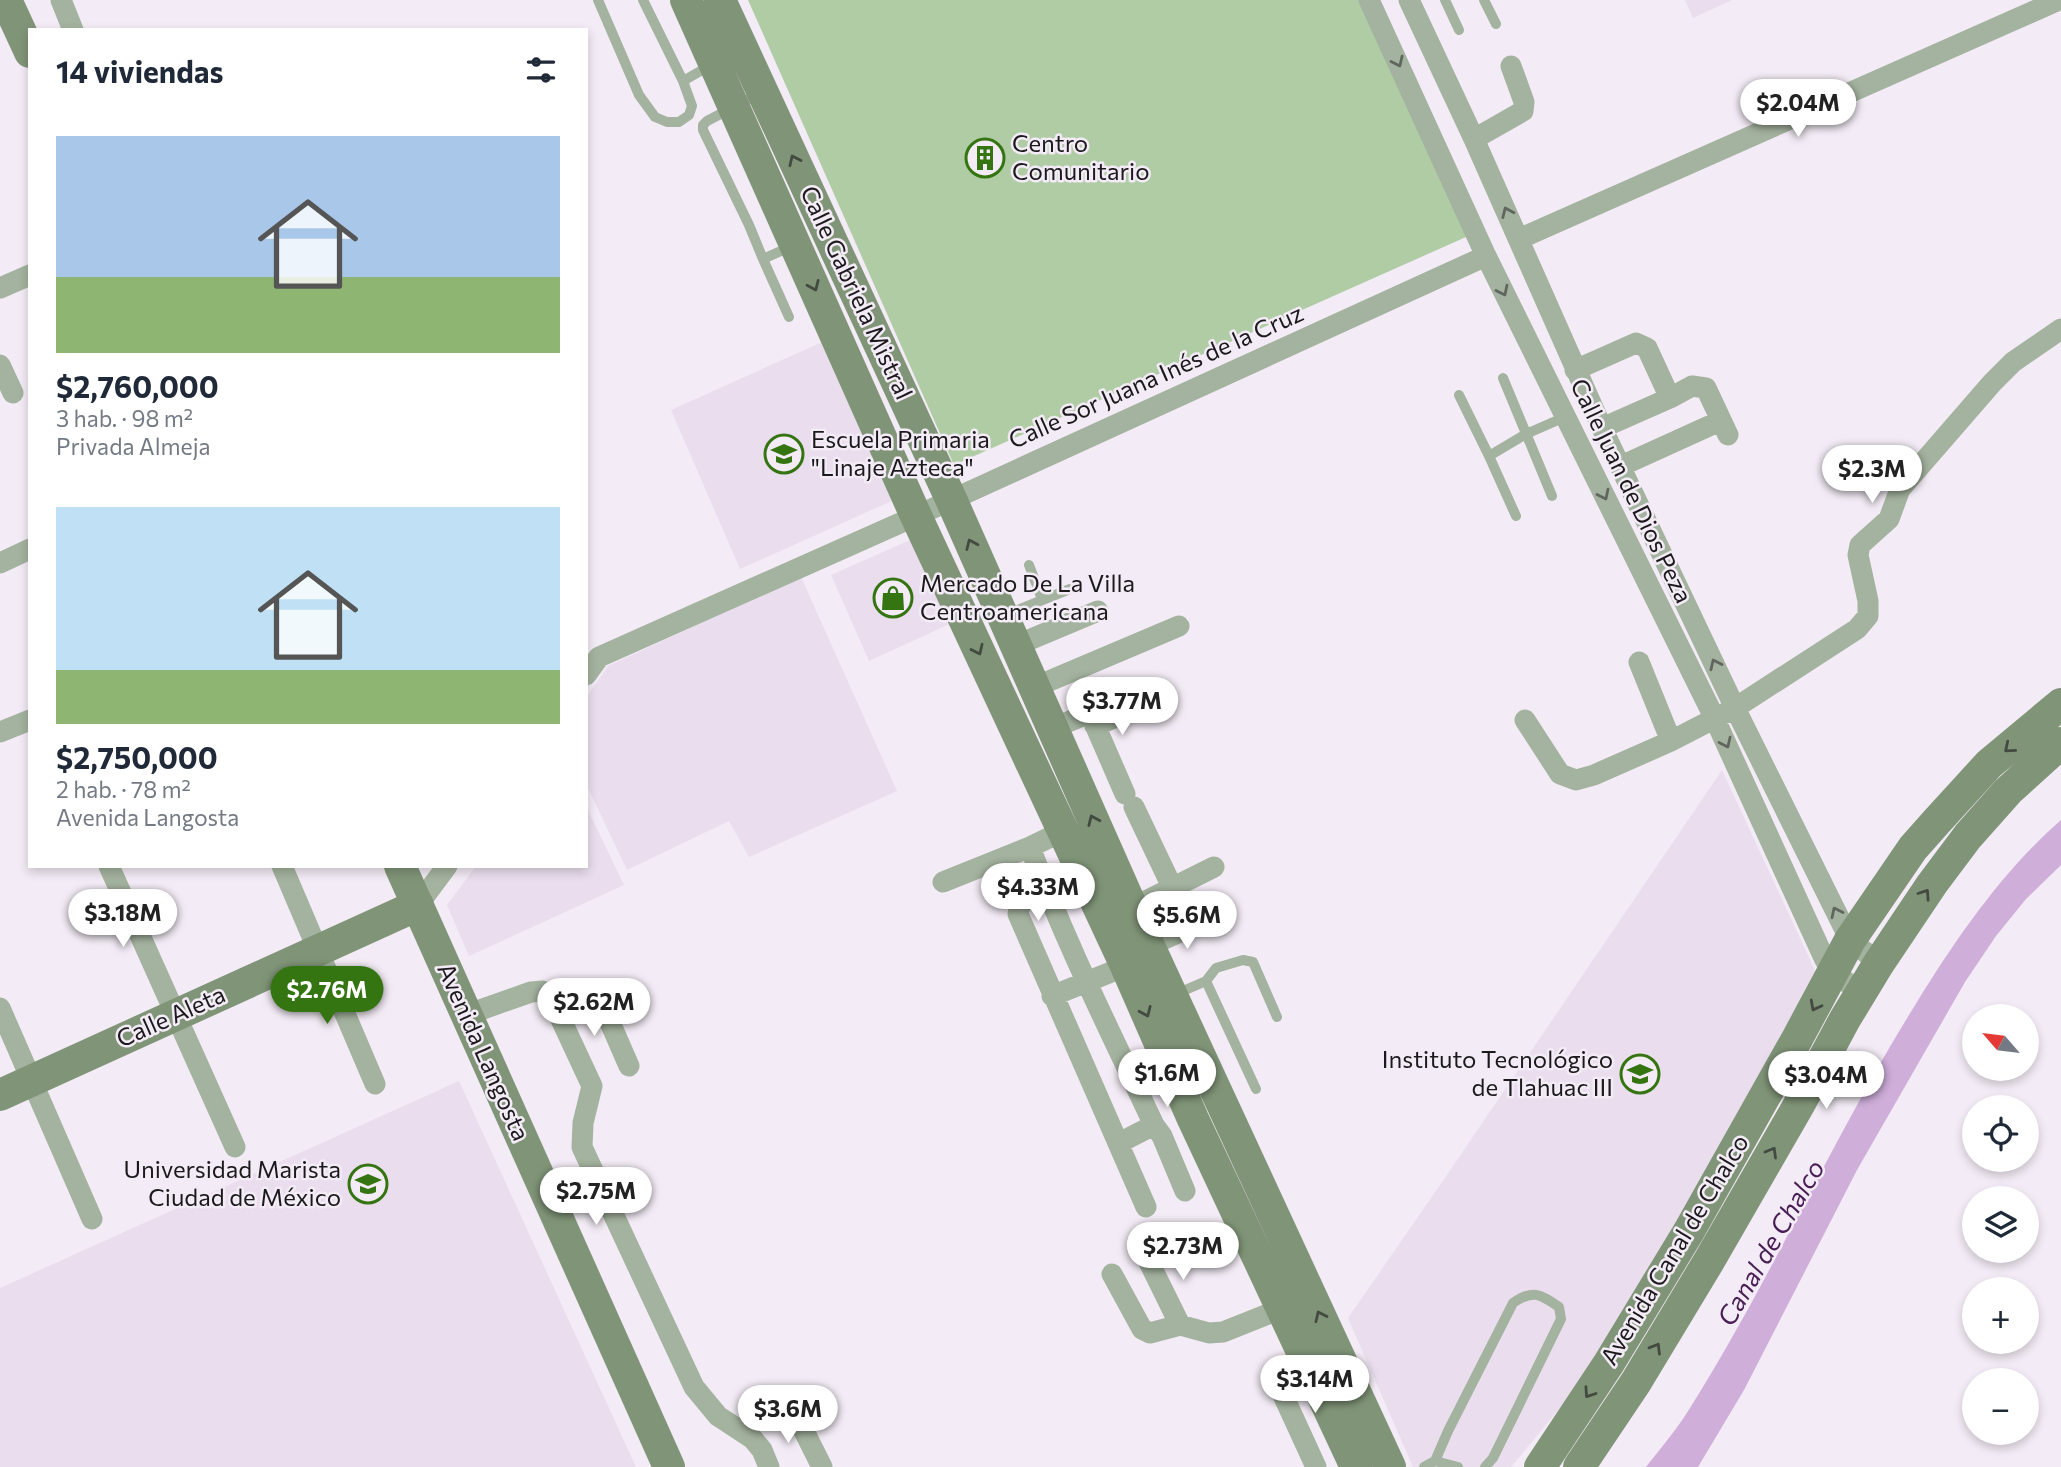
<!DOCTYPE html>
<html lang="es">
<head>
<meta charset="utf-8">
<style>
  :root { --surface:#fff; --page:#f2f2f3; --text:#1f2937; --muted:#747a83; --accent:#357511 }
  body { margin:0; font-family:Commissioner,sans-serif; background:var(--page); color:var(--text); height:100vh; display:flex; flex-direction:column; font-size:26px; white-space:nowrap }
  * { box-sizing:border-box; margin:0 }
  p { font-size:23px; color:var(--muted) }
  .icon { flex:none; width:38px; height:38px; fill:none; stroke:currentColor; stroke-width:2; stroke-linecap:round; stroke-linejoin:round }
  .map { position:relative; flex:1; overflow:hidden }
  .details { position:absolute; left:28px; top:28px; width:560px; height:840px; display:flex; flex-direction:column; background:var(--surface); border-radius:0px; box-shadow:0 4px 10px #0003 }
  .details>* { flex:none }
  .needle { width:46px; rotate:298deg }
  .tools { position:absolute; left:1962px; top:1004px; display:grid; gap:14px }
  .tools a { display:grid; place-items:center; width:77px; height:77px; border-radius:50%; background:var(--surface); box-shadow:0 4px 10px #0003; font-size:35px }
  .price { position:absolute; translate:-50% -60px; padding:0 16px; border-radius:24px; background:#fff; color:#222; font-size:23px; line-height:46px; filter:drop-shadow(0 2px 4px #0008) }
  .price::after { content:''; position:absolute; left:50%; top:42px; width:21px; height:16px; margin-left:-10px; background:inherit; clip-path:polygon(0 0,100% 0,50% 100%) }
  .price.on { background:var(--accent); color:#fff }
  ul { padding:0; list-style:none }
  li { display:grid; align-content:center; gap:14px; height:371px; padding:0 28px }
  li span { display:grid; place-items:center; height:217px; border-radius:0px; color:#555 }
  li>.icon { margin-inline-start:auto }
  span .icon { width:126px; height:126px; fill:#fffc; stroke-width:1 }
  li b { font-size:30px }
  h2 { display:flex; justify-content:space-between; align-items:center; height:84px; padding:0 28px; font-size:30px }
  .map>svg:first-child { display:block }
  .built { fill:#eadeee }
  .green { fill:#afcca5 }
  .water { fill:#cfaeda }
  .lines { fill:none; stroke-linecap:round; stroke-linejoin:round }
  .lane { stroke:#a4b39f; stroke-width:10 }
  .street { stroke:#a4b39f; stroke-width:21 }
  .secondary { stroke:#809578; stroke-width:32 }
  .oneway { stroke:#60665e }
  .oneway2 { stroke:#434b41 }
  .labels { text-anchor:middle; stroke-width:5; stroke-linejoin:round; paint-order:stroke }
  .poi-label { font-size:24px; fill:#1b191c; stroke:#f3ebf5; text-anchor:start }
  .street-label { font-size:24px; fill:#1b191c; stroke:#f3ebf5 }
  .water-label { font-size:26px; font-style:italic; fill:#481e54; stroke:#f3ebf5 }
</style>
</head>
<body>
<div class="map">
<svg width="2061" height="1467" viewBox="0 0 2061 1467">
  <rect width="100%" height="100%" fill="#f3ebf5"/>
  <path class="built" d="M1685,0h47l-39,18z
    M829,339l67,160 -156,70 -69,-159z
    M917,537l37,85 -85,39 -38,-86z
    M801,577l96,214 -148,66 -20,-36 -102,49 -41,-86v-86l22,-32z
    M1722,770l97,209 -219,381 -89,107h-98l-65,-149 103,-149z
    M586,806l38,79 -155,71 -22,-51 29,-39h110z
    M459,1081l177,386h-636v-179z"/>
  <path class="green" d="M748,0h621l106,233 -521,232z"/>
  <path class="water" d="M2061,820v45l-35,34 -30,37 -31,46 -108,188 -113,220 -46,77h-52c15,-19 31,-38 44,-59 83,-132 145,-275 227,-406 41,-66 85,-130 144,-182z"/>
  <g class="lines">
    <path class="lane" d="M598,0l41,95 16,22 12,5h12l10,-7 3,-9 -9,-25
      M643,0l40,81 28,-16
      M1445,0l14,30
      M1484,0l12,24
      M761,93l-54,28 -4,4v5l46,95 14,34
      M789,317l-26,-58 29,-13
      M1503,378l49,118
      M1459,395l30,61 37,-22 39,-17
      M1489,456l27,60
      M1029,565l13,34
      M1005,615l65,-26
      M1206,981l50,108
      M1176,994l30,-13 10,-13 27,-8 10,2 24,55
      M1435,1461l23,6
      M1424,1467l11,-6 13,-30 65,-128c20,-14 27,-9 46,4l2,12 -68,139 -8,9"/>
    <path class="street" d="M61,0l12,30
      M1369,0l117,256 228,461 110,241 8,14 29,20
      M1409,0l65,139 128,289 133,280 115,232 29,23
      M1474,139l49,-28 1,-9 -13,-36
      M1519,239l540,-239
      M0,288l30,-13
      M0,365l13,28
      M1575,370l61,-27 11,5 23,50
      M1602,428l68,-30 22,-12 14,2 22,47
      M1621,466l99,-45
      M0,563l30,-14
      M1017,645l81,-34
      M1639,662l32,79
      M586,675l13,-18 317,-141 570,-260
      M1035,687l144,-61
      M1525,720l35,54 16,6 18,-5 77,-34 64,-33 122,-79 11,-13v-15l-10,-46 2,-10 29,-26 11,-30 92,-106 21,-21 48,-33
      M1095,726l37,-16
      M1053,728l32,-13 7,3 33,76
      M0,732l30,-12
      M1134,807l39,82
      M1030,847c35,95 81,186 124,278l8,11 23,55
      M109,866l126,281
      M282,866l93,218
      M943,882l87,-35 33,-16
      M1045,889c-14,6 -25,9 -27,25l128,293
      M418,905l29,-39
      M1132,908l82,-41
      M1149,946l60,-27
      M1052,996l74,-30
      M0,1008l92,211
      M559,1012l33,-11 10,3 27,62
      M466,1015l65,-23 12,-1 8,7 41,88 -9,37 -1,24 112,240 24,29 35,23 9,11 7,17
      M1119,1143l35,-18
      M1147,1258l33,67
      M1112,1274l30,55 8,4 30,-8 29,8 14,-1 58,-23
      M1277,1382l39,85
      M793,1409l29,58"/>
    <path class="secondary" d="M6,0l24,52
      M686,0l230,516 210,450 67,153 163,348
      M720,0l231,499 198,447 241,521
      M400,866l269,601
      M0,1095l418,-190
      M1540,1467l69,-104 80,-132 108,-192 53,-99 63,-92 24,-27 52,-57 72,-60
      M1579,1467l57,-85 73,-121 91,-158 45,-84 34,-56 53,-79 36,-48 40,-45 53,-48"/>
  </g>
  <defs><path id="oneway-chevron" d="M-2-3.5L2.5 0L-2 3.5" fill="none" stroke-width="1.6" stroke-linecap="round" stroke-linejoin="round" transform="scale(1.75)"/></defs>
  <g class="oneway">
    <use href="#oneway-chevron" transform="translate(1398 62) rotate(65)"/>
    <use href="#oneway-chevron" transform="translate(1507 212) rotate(-114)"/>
    <use href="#oneway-chevron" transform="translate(1503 291) rotate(64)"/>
    <use href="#oneway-chevron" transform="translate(1604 495) rotate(64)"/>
    <use href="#oneway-chevron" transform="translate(1715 664) rotate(-115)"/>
    <use href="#oneway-chevron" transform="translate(1726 743) rotate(65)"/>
    <use href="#oneway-chevron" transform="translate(1836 912) rotate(-116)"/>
  </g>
  <g class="oneway2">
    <use href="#oneway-chevron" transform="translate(794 160) rotate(-115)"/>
    <use href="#oneway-chevron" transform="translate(814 286) rotate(66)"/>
    <use href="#oneway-chevron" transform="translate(971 544) rotate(-114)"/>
    <use href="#oneway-chevron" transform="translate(978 650) rotate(65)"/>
    <use href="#oneway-chevron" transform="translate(2009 748) rotate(140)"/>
    <use href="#oneway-chevron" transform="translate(1093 820) rotate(-114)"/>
    <use href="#oneway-chevron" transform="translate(1925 894) rotate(-56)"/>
    <use href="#oneway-chevron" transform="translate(1815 1006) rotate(118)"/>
    <use href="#oneway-chevron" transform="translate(1146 1012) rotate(66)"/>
    <use href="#oneway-chevron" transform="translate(1772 1152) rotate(-60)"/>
    <use href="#oneway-chevron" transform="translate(1320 1316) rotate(-115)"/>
    <use href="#oneway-chevron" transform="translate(1656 1348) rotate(-59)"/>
    <use href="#oneway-chevron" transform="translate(1589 1393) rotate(124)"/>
  </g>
  <defs>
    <symbol id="building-ring" viewBox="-11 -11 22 22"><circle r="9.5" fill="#f3ebf5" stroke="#357511" stroke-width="1.5"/><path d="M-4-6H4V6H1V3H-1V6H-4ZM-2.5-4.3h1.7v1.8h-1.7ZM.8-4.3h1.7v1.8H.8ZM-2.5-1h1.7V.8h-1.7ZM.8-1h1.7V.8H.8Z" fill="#357511"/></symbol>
    <symbol id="school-ring" viewBox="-11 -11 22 22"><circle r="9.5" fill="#f3ebf5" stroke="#357511" stroke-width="1.5"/><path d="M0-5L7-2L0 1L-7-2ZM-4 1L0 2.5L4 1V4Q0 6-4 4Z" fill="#357511"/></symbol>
    <symbol id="shop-ring" viewBox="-11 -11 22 22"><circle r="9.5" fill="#f3ebf5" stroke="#357511" stroke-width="1.5"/><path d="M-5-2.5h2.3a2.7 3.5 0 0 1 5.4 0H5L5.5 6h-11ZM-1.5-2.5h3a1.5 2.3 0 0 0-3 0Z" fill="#357511"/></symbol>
    <symbol id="university-ring" viewBox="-11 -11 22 22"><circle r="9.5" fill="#f3ebf5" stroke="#357511" stroke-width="1.5"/><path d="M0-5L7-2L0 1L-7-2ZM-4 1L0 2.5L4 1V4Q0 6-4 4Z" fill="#357511"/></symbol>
  </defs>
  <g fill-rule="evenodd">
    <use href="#building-ring" x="963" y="136" width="44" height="44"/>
    <use href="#school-ring" x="762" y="432" width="44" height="44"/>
    <use href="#shop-ring" x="871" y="576" width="44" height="44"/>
    <use href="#school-ring" x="1618" y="1052" width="44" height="44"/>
    <use href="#university-ring" x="346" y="1162" width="44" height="44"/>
  </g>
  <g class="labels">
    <g class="poi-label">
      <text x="1012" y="152">Centro<tspan x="1012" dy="28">Comunitario</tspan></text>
      <text x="811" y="448">Escuela Primaria<tspan x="811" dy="28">"Linaje Azteca"</tspan></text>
      <text x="920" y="592">Mercado De La Villa<tspan x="920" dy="28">Centroamericana</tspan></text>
      <text x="1613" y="1068" text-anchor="end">Instituto Tecnológico<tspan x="1613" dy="28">de Tlahuac III</tspan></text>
      <text x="341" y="1178" text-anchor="end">Universidad Marista<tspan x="341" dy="28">Ciudad de México</tspan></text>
    </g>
    <g class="street-label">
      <text transform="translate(856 293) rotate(65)" y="8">Calle Gabriela Mistral</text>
      <text transform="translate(1156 377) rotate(-24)" y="8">Calle Sor Juana Inés de la Cruz</text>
      <text transform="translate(1631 491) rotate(64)" y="8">Calle Juan de Dios Peza</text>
      <text transform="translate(171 1017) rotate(-24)" y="8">Calle Aleta</text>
      <text transform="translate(483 1052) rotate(66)" y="8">Avenida Langosta</text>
      <text transform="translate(1675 1250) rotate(-59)" y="8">Avenida Canal de Chalco</text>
    </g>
    <g class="water-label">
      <text transform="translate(1771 1243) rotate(-60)" y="9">Canal de Chalco</text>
    </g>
  </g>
</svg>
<div class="tools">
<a><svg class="needle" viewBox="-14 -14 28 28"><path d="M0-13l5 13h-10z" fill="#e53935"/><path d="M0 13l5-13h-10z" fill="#747a83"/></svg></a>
<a><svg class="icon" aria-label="locate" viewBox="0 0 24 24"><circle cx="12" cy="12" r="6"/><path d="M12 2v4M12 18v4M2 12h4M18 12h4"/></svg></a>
<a><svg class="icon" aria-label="layers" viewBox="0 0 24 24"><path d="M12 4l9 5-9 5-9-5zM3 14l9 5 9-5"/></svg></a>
<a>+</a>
<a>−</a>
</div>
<b class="price" style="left:1798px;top:139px">$2.04M</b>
<b class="price" style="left:1872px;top:505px">$2.3M</b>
<b class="price" style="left:1122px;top:737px">$3.77M</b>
<b class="price" style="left:1038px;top:923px">$4.33M</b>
<b class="price" style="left:123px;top:949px">$3.18M</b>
<b class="price" style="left:1187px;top:951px">$5.6M</b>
<b class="price on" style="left:327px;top:1026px">$2.76M</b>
<b class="price" style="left:594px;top:1038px">$2.62M</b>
<b class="price" style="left:1167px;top:1109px">$1.6M</b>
<b class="price" style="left:1826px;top:1111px">$3.04M</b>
<b class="price" style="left:596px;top:1227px">$2.75M</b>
<b class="price" style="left:1183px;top:1282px">$2.73M</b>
<b class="price" style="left:1315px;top:1415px">$3.14M</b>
<b class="price" style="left:788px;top:1445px">$3.6M</b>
<section class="details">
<h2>14 viviendas<svg class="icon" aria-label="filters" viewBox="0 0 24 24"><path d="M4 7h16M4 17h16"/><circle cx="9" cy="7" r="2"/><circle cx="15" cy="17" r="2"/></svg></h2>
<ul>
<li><span style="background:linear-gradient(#a9c7e8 65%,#8fb573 0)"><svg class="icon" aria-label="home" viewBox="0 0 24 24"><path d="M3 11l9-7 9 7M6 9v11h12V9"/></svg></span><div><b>$2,760,000</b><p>3 hab. · 98 m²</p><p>Privada Almeja</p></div></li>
<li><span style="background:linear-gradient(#bfe0f5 75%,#8fb573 0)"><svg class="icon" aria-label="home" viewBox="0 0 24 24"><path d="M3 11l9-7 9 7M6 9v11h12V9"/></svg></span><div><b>$2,750,000</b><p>2 hab. · 78 m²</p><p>Avenida Langosta</p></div></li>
</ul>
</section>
</div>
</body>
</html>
